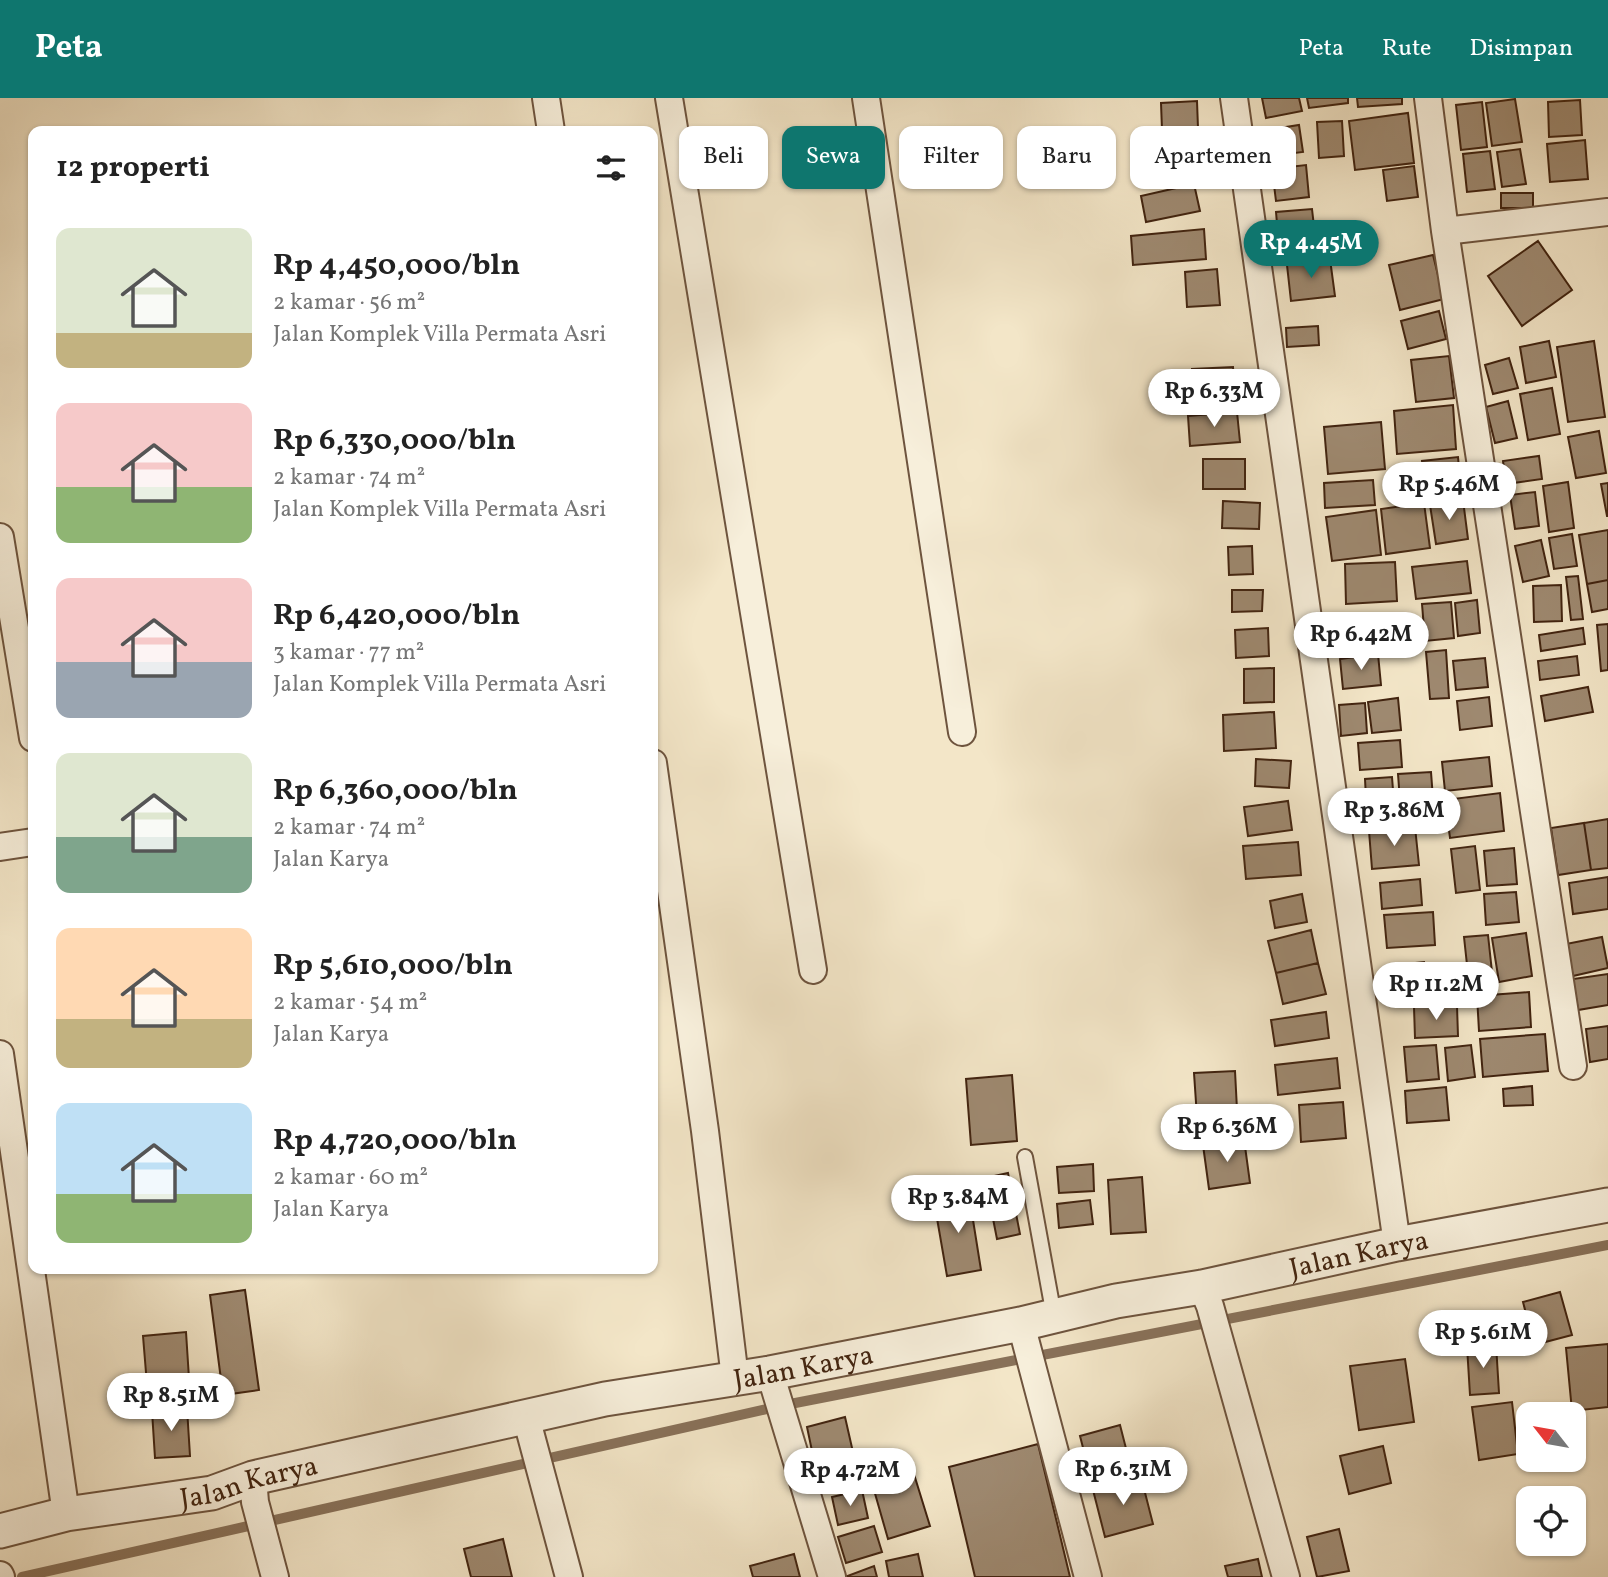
<!DOCTYPE html>
<html lang="id">
<head>
<meta charset="utf-8">
<style>
  :root { --surface:#fff; --page:#f6f6f6; --text:#222; --muted:#767676; --accent:#0f766e }
  body { margin:0; font-family:Vollkorn,serif; background:var(--page); color:var(--text); height:100vh; display:flex; flex-direction:column; font-size:26px; white-space:nowrap }
  * { box-sizing:border-box; margin:0 }
  p { font-size:23px; color:var(--muted) }
  .icon { flex:none; width:38px; height:38px; fill:none; stroke:currentColor; stroke-width:2; stroke-linecap:round; stroke-linejoin:round }
  .map { position:relative; flex:1; overflow:hidden }
  .panel { position:absolute; left:28px; top:28px; width:630px; height:1148px; display:flex; flex-direction:column; background:var(--surface); border-radius:14px; box-shadow:0 2px 5px #0004 }
  .panel>* { flex:none }
  .banner { position:absolute; left:679px; top:28px; width:665px; height:63px; display:flex; gap:14px }
  .needle { width:46px; rotate:301deg }
  .fabs { position:absolute; left:1516px; top:1304px; display:grid; gap:14px }
  .fabs a { display:grid; place-items:center; width:70px; height:70px; border-radius:14px; background:var(--surface); box-shadow:0 2px 5px #0004; font-size:35px }
  .price { position:absolute; translate:-50% -60px; padding:0 16px; border-radius:24px; background:#fff; color:#222; font-size:23px; line-height:46px; filter:drop-shadow(0 2px 4px #0008) }
  .price::after { content:''; position:absolute; left:50%; top:42px; width:21px; height:16px; margin-left:-10px; background:inherit; clip-path:polygon(0 0,100% 0,50% 100%) }
  .price.on { background:var(--accent); color:#fff }
  ul { padding:0; list-style:none }
  li { display:flex; align-items:center; gap:21px; height:175px; padding:0 28px }
  li span { display:grid; place-items:center; flex:none; width:196px; height:140px; border-radius:14px; color:#555 }
  li>.icon { margin-inline-start:auto }
  span .icon { width:84px; height:84px; fill:#fffc; stroke-width:1 }
  li b { font-size:30px }
  h2 { display:flex; justify-content:space-between; align-items:center; height:84px; padding:0 28px; font-size:30px }
  .chip { padding:0 24px; border-radius:14px; background:var(--surface); box-shadow:0 2px 5px #0004; font-size:24px; line-height:63px }
  .chip.on { background:var(--accent); color:#fff }
  header { display:flex; align-items:center; gap:42px; box-sizing:border-box; height:98px; padding:0 35px; background:var(--accent); color:#fff }
  header strong { font-size:33px }
  nav { display:flex; gap:38px; margin-inline-start:auto; font-size:24px }
  .map>svg:first-child { display:block }
  .lines { fill:none; stroke-linecap:round; stroke-linejoin:round }
  .stream { stroke:#887159; stroke-width:10 }
  .building { fill:#9e8970; stroke:#422410; stroke-width:2 }
  .service-casing { stroke:#6e543e; stroke-width:18 }
  .minor-casing { stroke:#6e543e; stroke-width:30 }
  .tertiary-casing { stroke:#6e543e; stroke-width:37 }
  .service { stroke:#f7efdb; stroke-width:14 }
  .minor { stroke:#f7efdb; stroke-width:26 }
  .tertiary { stroke:#f7efdb; stroke-width:33 }
  .labels { text-anchor:middle; stroke-width:6; stroke-linejoin:round; paint-order:stroke }
  .street-label { font-size:28px; fill:#422410; stroke:#f7efdb }
</style>
</head>
<body>
<header>
<strong>Peta</strong>
<nav><a>Peta</a><a>Rute</a><a>Disimpan</a></nav>
</header>
<div class="map">
<svg width="1608" height="1479" viewBox="0 0 1608 1479">
  <rect width="100%" height="100%" fill="#f3e6c8"/>
  <filter id="stains"><feTurbulence type="fractalNoise" baseFrequency=".00286" numOctaves="4"/><feColorMatrix values="0 0 0 0 .2 0 0 0 0 .09 0 0 0 0 .02 0 0 0 .5 -.17"/></filter>
  <radialGradient id="worn" r=".72"><stop offset=".6" stop-color="#630" stop-opacity="0"/><stop offset="1" stop-color="#630" stop-opacity=".3"/></radialGradient>
  <g class="lines">
    <path class="stream" d="M22,1479l763,-172 823,-160"/>
  </g>
  <path class="building" d="M1262,0h37l3,13 -36,7z
    M1307,0h41v5l-39,5z
    M1357,0h45v6l-44,3z
    M1515,1l7,43 -30,4 -6,-43z
    M1580,2l2,35 -33,2 -1,-35z
    M1197,3l1,27 -36,2 -1,-27z
    M1482,4l5,45 -26,3 -5,-45z
    M1408,15l6,50 -59,7 -6,-49z
    M1342,23l2,35 -25,2 -2,-36z
    M1299,27l4,27 -33,4 -4,-26z
    M1201,41l3,21 -53,9 -3,-21z
    M1585,42l3,39 -38,3 -3,-38z
    M1520,51l6,35 -24,3 -5,-35z
    M1490,53l5,38 -28,3 -4,-38z
    M1306,67l3,32 -33,4 -4,-32z
    M1414,68l4,31 -31,4 -4,-31z
    M1194,86l6,27 -54,11 -5,-26z
    M1501,95h32v15h-32z
    M1312,111l4,35 -37,3 -3,-35z
    M1204,131l2,30 -73,6 -2,-29z
    M1538,143l34,49 -50,36 -34,-50z
    M1433,157l11,44 -44,11 -11,-45z
    M1330,161l5,37 -44,5 -4,-36z
    M1217,171l3,36 -33,2 -2,-35z
    M1439,213l7,28 -38,10 -7,-28z
    M1318,228l1,19 -32,2 -1,-19z
    M1549,243l7,36 -30,6 -6,-36z
    M1594,243l11,76 -37,5 -11,-75z
    M1449,258l5,42 -38,4 -5,-42z
    M1509,260l9,30 -25,6 -8,-29z
    M1233,269l2,33 -42,1 -1,-32z
    M1552,290l8,46 -32,6 -8,-46z
    M1508,303l9,37 -22,5 -9,-36z
    M1453,307l3,44 -59,5 -3,-43z
    M1237,314l3,30 -50,4 -2,-30z
    M1381,324l4,47 -57,5 -4,-47z
    M1599,333l7,42 -30,5 -8,-41z
    M1539,358l3,23 -36,5 -3,-23z
    M1458,359l3,33 -36,4 -3,-33z
    M1203,361h42v30h-42z
    M1373,382l2,25 -50,3 -1,-25z
    M1568,384l6,46 -25,4 -6,-46z
    M1608,385v33h-1l-6,-32z
    M1535,394l4,34 -24,3 -5,-34z
    M1463,402l5,39 -32,5 -6,-39z
    M1223,403l37,2 -1,26 -37,-1z
    M1424,405l6,45 -44,6 -5,-45z
    M1376,412l5,45 -49,6 -6,-44z
    M1608,432v50l-21,4 -8,-49z
    M1572,436l5,32 -23,3 -5,-31z
    M1541,442l8,36 -26,6 -8,-36z
    M1252,448l1,28 -24,1 -1,-28z
    M1467,463l4,32 -55,6 -4,-32z
    M1395,464l2,39 -51,3 -1,-40z
    M1578,478l5,43 -12,1 -5,-43z
    M1608,482v29l-16,3 -5,-28z
    M1561,487l1,36 -28,1 -1,-36z
    M1232,492h31l-1,21 -30,1z
    M1477,502l3,33 -22,3 -3,-33z
    M1451,504l3,36 -29,3 -3,-37z
    M1378,519v28l-43,1v-28z
    M1608,526v46l-7,1 -4,-46z
    M1268,530l1,28 -33,2 -1,-28z
    M1583,530l2,16 -44,7 -2,-16z
    M1446,552l3,48 -19,1 -4,-47z
    M1378,556l3,31 -38,4 -3,-30z
    M1577,558l2,19 -39,5 -2,-19z
    M1485,560l3,29 -32,3 -3,-29z
    M1274,570v34l-30,1v-34z
    M1588,589l5,25 -48,9 -4,-25z
    M1489,599l3,29 -32,4 -3,-29z
    M1398,600l3,32 -29,3 -4,-31z
    M1365,605l2,30 -26,3 -2,-31z
    M1274,614l2,36 -52,3 -1,-36z
    M1400,642l2,27 -42,3 -2,-27z
    M1489,659l3,29 -47,5 -3,-29z
    M1256,661l35,2 -2,27 -34,-2z
    M1431,674l3,40 -33,3 -3,-41z
    M1392,679l3,39 -28,2 -2,-39z
    M1500,695l4,38 -54,7 -5,-38z
    M1288,703l4,29 -44,6 -4,-29z
    M1608,721v49l-17,2 -7,-47z
    M1584,725l7,47 -33,5 -7,-47z
    M1415,729l4,38 -47,4 -3,-38z
    M1298,744l3,33 -55,4 -3,-33z
    M1475,748l5,44 -24,3 -5,-44z
    M1514,750l3,36 -30,2 -3,-35z
    M1608,779v32l-35,5 -4,-31z
    M1420,781l2,26 -40,4 -2,-26z
    M1516,794l3,30 -33,3 -2,-31z
    M1302,796l5,28 -32,6 -5,-27z
    M1433,814l2,33 -48,3 -3,-33z
    M1311,832l7,33 -42,10 -8,-32z
    M1526,835l6,43 -33,6 -7,-44z
    M1488,837l4,37 -24,2 -4,-37z
    M1602,839l6,31 -35,8 -7,-32z
    M1424,864l3,29 -36,4 -4,-29z
    M1318,865l8,31 -43,10 -7,-31z
    M1608,876v31l-30,5 -5,-31z
    M1529,894l2,35 -52,4 -2,-35z
    M1457,908l1,30 -43,2 -1,-31z
    M1326,914l3,26 -54,8 -4,-26z
    M1608,928v33l-18,3 -4,-33z
    M1545,936l3,37 -65,6 -3,-38z
    M1436,947l3,34 -32,3 -3,-35z
    M1471,947l4,32 -27,4 -3,-33z
    M1337,960l3,30 -62,7 -3,-30z
    M1235,973l3,58 -40,3 -4,-59z
    M1012,977l5,66 -46,4 -5,-66z
    M1532,988l1,19 -29,1 -1,-17z
    M1446,989l3,33 -42,3 -2,-32z
    M1343,1004l3,36 -45,4 -2,-37z
    M1244,1041l6,44 -41,6 -6,-44z
    M1093,1066l1,27 -35,2 -2,-26z
    M1008,1075l12,61 -23,5 -12,-61z
    M1142,1079l4,55 -35,2 -3,-54z
    M969,1097l12,75 -34,6 -13,-75z
    M1090,1102l3,24 -34,4 -2,-24z
    M245,1192l14,100 -36,5 -13,-100z
    M1560,1194l12,43 -38,10 -11,-43z
    M186,1234l4,62 -42,3 -5,-61z
    M1496,1246l3,49 -29,2 -3,-49z
    M1608,1246v63l-36,4 -6,-63z
    M1405,1261l9,63 -55,8 -9,-64z
    M1512,1304l6,52 -39,6 -7,-53z
    M187,1310l3,48 -35,2 -3,-47z
    M845,1319l10,44 -39,9 -9,-43z
    M1120,1327l11,43 -40,11 -11,-43z
    M1038,1346l32,133h-95l-26,-110z
    M1383,1348l8,37 -42,11 -9,-38z
    M913,1373l17,55 -42,13 -16,-56z
    M1141,1379l12,47 -48,13 -12,-47z
    M862,1392l6,28 -30,7 -6,-28z
    M874,1428l8,26 -36,11 -8,-26z
    M1339,1431l10,42 -32,6 -10,-40z
    M503,1441l9,38h-41l-7,-28z
    M794,1456l6,23h-47l-3,-11z
    M918,1456l5,23h-34l-3,-16z
    M1258,1461l4,18h-34l-3,-11z
    M874,1468l3,11h-32z"/>
  <g class="lines">
    <defs>
      <path id="service" d="M1025,1059l29,159"/>
      <path id="minor" d="M546,0l5,33
        M669,0l144,872
        M866,0l96,634
        M1234,0l163,1146
        M1428,0l17,133 128,835
        M1445,133l163,-19
        M0,439l33,201
        M653,665l52,368 30,247
        M0,749l33,-5
        M0,956l66,460
        M1202,1189l8,19 76,271
        M1021,1226l67,253
        M770,1275l62,204
        M526,1319l43,160
        M253,1380l2,24 20,75
        M0,1477l1,2"/>
      <g id="tertiary">
        <path id="s1" d="M0,1433l66,-17 146,-21 41,-15 352,-79 165,-26 251,-49 95,-23 86,-14 195,-43 211,-39"/>
      </g>
    </defs>
    <use href="#service" class="service-casing"/>
    <use href="#minor" class="minor-casing"/>
    <use href="#tertiary" class="tertiary-casing"/>
    <use href="#service" class="service"/>
    <use href="#minor" class="minor"/>
    <use href="#tertiary" class="tertiary"/>
  </g>
  <g class="labels">
    <g class="street-label">
      <text dy="10" stroke="none"><textPath href="#s1" startOffset="1388">Jalan Karya</textPath></text>
      <text dy="10" stroke="none"><textPath href="#s1" startOffset="821">Jalan Karya</textPath></text>
      <text dy="10" stroke="none"><textPath href="#s1" startOffset="254">Jalan Karya</textPath></text>
    </g>
  </g>
  <rect width="100%" height="100%" filter="url(#stains)"/>
  <rect width="100%" height="100%" fill="url(#worn)"/>
</svg>
<div class="fabs">
<a><svg class="needle" viewBox="-14 -14 28 28"><path d="M0-13l5 13h-10z" fill="#e53935"/><path d="M0 13l5-13h-10z" fill="#767676"/></svg></a>
<a><svg class="icon" aria-label="locate" viewBox="0 0 24 24"><circle cx="12" cy="12" r="6"/><path d="M12 2v4M12 18v4M2 12h4M18 12h4"/></svg></a>
</div>
<b class="price on" style="left:1311px;top:182px">Rp 4.45M</b>
<b class="price" style="left:1214px;top:331px">Rp 6.33M</b>
<b class="price" style="left:1449px;top:424px">Rp 5.46M</b>
<b class="price" style="left:1361px;top:574px">Rp 6.42M</b>
<b class="price" style="left:1394px;top:750px">Rp 3.86M</b>
<b class="price" style="left:1436px;top:924px">Rp 11.2M</b>
<b class="price" style="left:1227px;top:1066px">Rp 6.36M</b>
<b class="price" style="left:958px;top:1137px">Rp 3.84M</b>
<b class="price" style="left:1483px;top:1272px">Rp 5.61M</b>
<b class="price" style="left:171px;top:1335px">Rp 8.51M</b>
<b class="price" style="left:1123px;top:1409px">Rp 6.31M</b>
<b class="price" style="left:850px;top:1410px">Rp 4.72M</b>
<div class="banner">
<a class="chip">Beli</a>
<a class="chip on">Sewa</a>
<a class="chip">Filter</a>
<a class="chip">Baru</a>
<a class="chip">Apartemen</a>
</div>
<section class="panel">
<h2>12 properti<svg class="icon" aria-label="filters" viewBox="0 0 24 24"><path d="M4 7h16M4 17h16"/><circle cx="9" cy="7" r="2"/><circle cx="15" cy="17" r="2"/></svg></h2>
<ul>
<li><span style="background:linear-gradient(#dfe7d0 75%,#c2b280 0)"><svg class="icon" aria-label="home" viewBox="0 0 24 24"><path d="M3 11l9-7 9 7M6 9v11h12V9"/></svg></span><div><b>Rp 4,450,000/bln</b><p>2 kamar · 56 m²</p><p>Jalan Komplek Villa Permata Asri</p></div></li>
<li><span style="background:linear-gradient(#f6c9c9 60%,#8fb573 0)"><svg class="icon" aria-label="home" viewBox="0 0 24 24"><path d="M3 11l9-7 9 7M6 9v11h12V9"/></svg></span><div><b>Rp 6,330,000/bln</b><p>2 kamar · 74 m²</p><p>Jalan Komplek Villa Permata Asri</p></div></li>
<li><span style="background:linear-gradient(#f6c9c9 60%,#9aa5b1 0)"><svg class="icon" aria-label="home" viewBox="0 0 24 24"><path d="M3 11l9-7 9 7M6 9v11h12V9"/></svg></span><div><b>Rp 6,420,000/bln</b><p>3 kamar · 77 m²</p><p>Jalan Komplek Villa Permata Asri</p></div></li>
<li><span style="background:linear-gradient(#dfe7d0 60%,#7fa58c 0)"><svg class="icon" aria-label="home" viewBox="0 0 24 24"><path d="M3 11l9-7 9 7M6 9v11h12V9"/></svg></span><div><b>Rp 6,360,000/bln</b><p>2 kamar · 74 m²</p><p>Jalan Karya</p></div></li>
<li><span style="background:linear-gradient(#ffd9b3 65%,#c2b280 0)"><svg class="icon" aria-label="home" viewBox="0 0 24 24"><path d="M3 11l9-7 9 7M6 9v11h12V9"/></svg></span><div><b>Rp 5,610,000/bln</b><p>2 kamar · 54 m²</p><p>Jalan Karya</p></div></li>
<li><span style="background:linear-gradient(#bfe0f5 65%,#8fb573 0)"><svg class="icon" aria-label="home" viewBox="0 0 24 24"><path d="M3 11l9-7 9 7M6 9v11h12V9"/></svg></span><div><b>Rp 4,720,000/bln</b><p>2 kamar · 60 m²</p><p>Jalan Karya</p></div></li>
</ul>
</section>
</div>
</body>
</html>
